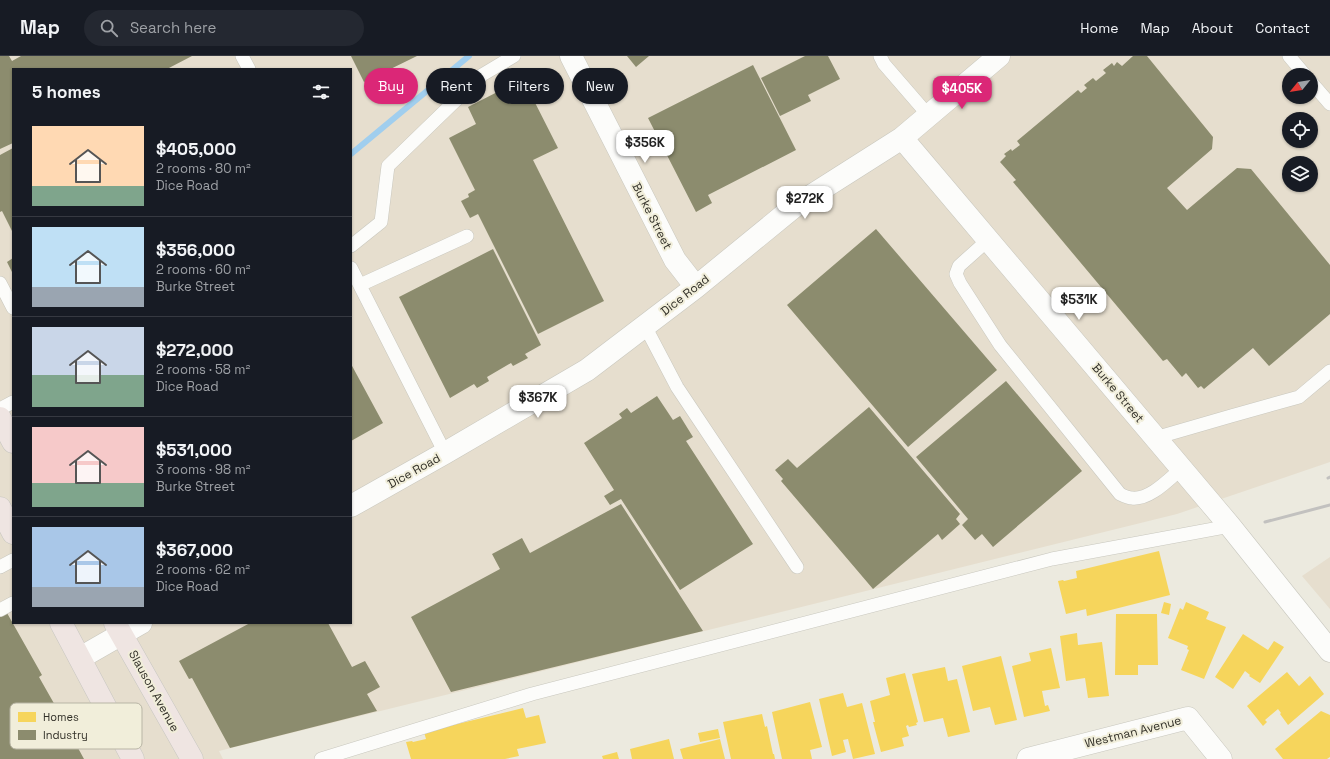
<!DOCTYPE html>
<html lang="en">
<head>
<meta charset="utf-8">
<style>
  :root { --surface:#171b24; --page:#242831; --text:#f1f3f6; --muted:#9ea1a6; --line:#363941; --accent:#db2777 }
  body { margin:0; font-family:"Space Grotesk",sans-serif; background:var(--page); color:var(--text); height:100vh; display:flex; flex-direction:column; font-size:15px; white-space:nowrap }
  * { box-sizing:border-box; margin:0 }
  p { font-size:13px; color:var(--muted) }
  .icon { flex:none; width:22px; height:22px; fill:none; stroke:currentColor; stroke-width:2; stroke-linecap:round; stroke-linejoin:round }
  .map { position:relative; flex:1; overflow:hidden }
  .details { position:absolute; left:12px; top:12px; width:340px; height:556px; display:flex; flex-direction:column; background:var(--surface); border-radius:0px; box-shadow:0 1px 3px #0004 }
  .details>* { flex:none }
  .banner { position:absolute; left:364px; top:12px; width:380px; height:36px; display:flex; gap:8px }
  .needle { width:26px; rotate:240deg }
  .controls { position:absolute; left:1282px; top:12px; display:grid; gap:8px }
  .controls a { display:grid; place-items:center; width:36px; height:36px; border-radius:50%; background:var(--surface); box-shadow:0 1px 3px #0004; font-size:20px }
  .price { position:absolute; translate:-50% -34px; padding:0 9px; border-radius:8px; background:#fff; color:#222; font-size:13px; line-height:26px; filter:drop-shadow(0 1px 2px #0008) }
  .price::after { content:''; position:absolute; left:50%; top:24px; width:12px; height:9px; margin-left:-6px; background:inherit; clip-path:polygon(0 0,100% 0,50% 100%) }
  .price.on { background:var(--accent); color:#fff }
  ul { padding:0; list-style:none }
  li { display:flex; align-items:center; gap:12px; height:100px; padding:0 20px }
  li+li { border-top:1px solid var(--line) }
  li span { display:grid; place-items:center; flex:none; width:112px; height:80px; border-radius:0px; color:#555 }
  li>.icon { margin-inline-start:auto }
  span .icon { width:48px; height:48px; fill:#fffc; stroke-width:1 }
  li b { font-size:17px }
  h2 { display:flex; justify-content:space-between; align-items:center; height:48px; padding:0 20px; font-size:17px }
  .chip { padding:0 14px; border-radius:18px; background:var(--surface); box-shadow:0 1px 3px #0004; font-size:14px; line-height:36px }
  .chip.on { background:var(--accent); color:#fff }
  header { display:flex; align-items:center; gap:24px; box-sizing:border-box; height:56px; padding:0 20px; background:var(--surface); border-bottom:1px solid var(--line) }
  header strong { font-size:19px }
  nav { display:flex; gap:22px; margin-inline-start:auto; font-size:14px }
  .search { width:280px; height:36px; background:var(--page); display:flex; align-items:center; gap:10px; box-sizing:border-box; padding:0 14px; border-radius:22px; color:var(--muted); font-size:15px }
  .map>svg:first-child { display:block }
  .industrial { fill:#e6dece; fill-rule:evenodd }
  .homes { fill:#f6d55c }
  .industry { fill:#8c8c6e }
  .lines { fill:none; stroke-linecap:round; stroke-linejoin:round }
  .stream { stroke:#a0ceee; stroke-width:6 }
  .lane-casing { stroke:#c8c7be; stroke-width:14 }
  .street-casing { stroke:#c8c7be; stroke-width:23 }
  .primary-casing { stroke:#c7c6c1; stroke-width:23 }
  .lane { stroke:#fcfcfa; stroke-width:13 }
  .street { stroke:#fcfcfa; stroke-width:22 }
  .primary { stroke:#efe5e2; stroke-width:22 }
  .rail { stroke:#c2c1bf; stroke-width:3 }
  .labels { text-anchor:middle; stroke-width:4; stroke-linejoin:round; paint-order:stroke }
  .street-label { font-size:12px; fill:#323028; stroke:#f1eeda }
  .key { fill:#f1eeda; stroke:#b8b5a5; stroke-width:1 }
  .key-label { font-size:11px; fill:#323028 }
</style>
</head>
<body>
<header>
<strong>Map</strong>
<div class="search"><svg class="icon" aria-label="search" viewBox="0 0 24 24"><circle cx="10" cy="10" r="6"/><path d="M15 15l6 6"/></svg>Search here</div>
<nav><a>Home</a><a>Map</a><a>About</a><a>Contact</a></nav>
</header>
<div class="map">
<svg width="1330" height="703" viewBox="0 0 1330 703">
  <rect width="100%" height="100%" fill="#eceadf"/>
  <path class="industrial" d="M0,0h1330v406l-153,52 -958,237 4,8h-223zM13,13h338v554h-338zM1289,19h22v22h-22zM1289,63h22v22h-22zM1289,107h22v22h-22z
    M1330,501v52l-28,-33z"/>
  <path class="homes" d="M1159,495l11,44 -83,21 -1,-7 -20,5 -8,-33 5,-1 1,1 13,-3 -1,-7z
    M1164,546l7,2 -2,11 -8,-2z
    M1186,546l23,10 -3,7 20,8 -22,52 -23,-9 8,-20 -2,-1 1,-3 -20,-8 12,-30 3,2z
    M1116,558h41l1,51h-20v10h-23z
    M1077,577l1,12 24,-3 7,54 -21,2 -3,-20 -19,3 -6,-45z
    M1243,578l25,16 6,-9 10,6 -24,36 -11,-7 1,-1 -5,-4 -12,18 -18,-12z
    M1051,592l9,40 -18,3 3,15 3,-1 2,6 -26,6 -12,-51 19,-5 -2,-8z
    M1001,600l16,64 -22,5 -5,-18 -17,4 -11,-45z
    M945,611l3,14 9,-2 13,53 -22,5 -5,-19 -19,4 -12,-48z
    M1287,616l12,14 11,-10 14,18 -36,31 -8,-11 1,-1 -3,-4 -13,11 2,2 -4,4 -16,-20z
    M905,617l13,49 -2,1 1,2 -8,2 -1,-2 -2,1 3,10 -7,2 2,8 -23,6 -8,-30h2l-5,-21 20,-6 -4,-17z
    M843,637l4,14 15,-4 13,51 -22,5 -5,-20 -5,1 3,12 -14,4 -13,-57z
    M810,646l12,45 -12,3 2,9h-30l-10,-47z
    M523,652l3,10 13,-3 7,28 -29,6 2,7 -14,3h-94l-5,-17 6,-1 1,1 13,-3 -2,-7z
    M1321,655l9,4v42l-3,2h-44l-8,-10z
    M762,658l3,13 2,-1 6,28h1l1,5h-44l-8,-37z
    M718,673l2,9 -20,4 -2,-9z
    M669,683l5,20h-42l-2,-10z
    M720,683l5,20h-42l-3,-10z
    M617,696l2,7h-16l-1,-3z"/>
  <path class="industry" d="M0,0h9l3,5 9,-5h171l-25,13h-154v74l-13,6z
    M351,0h66l-53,26z
    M627,0h22l-13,11z
    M805,0h23l12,23 -32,16 3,6 -31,15 -19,-38z
    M1133,0h14l66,81 -1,12 -45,39 20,22 50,-42 14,1 79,96v49l-61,52 -16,-18 -49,41 -3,-3 -3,2 -12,-15 -4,4 -15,-18 -4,2 -150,-179 3,-2 -16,-18 6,-6 -2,-2 7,-5 1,2 8,-6 -3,-4 61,-51 3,3 6,-5 -3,-3 9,-7 3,3 10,-8 -3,-3 9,-7 2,3 3,-4 5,4z
    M753,9l43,85 -88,45 4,8 -16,9 -48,-94z
    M523,23l35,69 -25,12 71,141 -66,33 -60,-120 -8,4 -9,-17 8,-4 -1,-3 7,-4 -26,-52 27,-14 -8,-17z
    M13,92v85l-11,-22 -2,1v-57z
    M876,173l121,141 -89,77 -121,-142z
    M493,193l48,96 -16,9 3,4 -15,8 -2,-3 -24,14 2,4 -12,7 -3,-4 -24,14 -51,-101z
    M13,202v16l-6,-12z
    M351,308l32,59 -32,18z
    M1006,325l76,90 -89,76 -11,-13 -7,6 -13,-15 6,-6 -52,-62z
    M657,340l16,24 7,-4 13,21 -7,4 67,103 -73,46 -59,-91 -11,6 -6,-9 10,-6 -30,-47 38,-25 -3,-4 8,-6 4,5z
    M869,351l91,107 -4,5 4,5 -18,16 -4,-6 -65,55 -92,-108 2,-2 -8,-9 13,-11 9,9z
    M621,448l82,127 -252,61 -40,-75 89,-48 -8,-15 30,-16 8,15z
    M7,557l35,62 -3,2 21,37 3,-1 12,23 -3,1 12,22h-84v-142z
    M250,567h78l24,44 13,-6 15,26 -13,7 10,17 -147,37 -38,-70 -3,1 -10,-18z"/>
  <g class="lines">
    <path class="stream" d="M351,98l118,-98"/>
    <defs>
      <path id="lane" d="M242,0l7,13
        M880,0l4,8 45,52
        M1289,0l16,19
        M1311,26l19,22
        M988,184l-29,26 -3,8 4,9 40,62 120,149c4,2 8,4 12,4 18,2 37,-19 49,-29
        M351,190l30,-24 7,-56 94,-91 32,-19
        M351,212l94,185
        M0,227l13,25
        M360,229l107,-49
        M645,270l32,61 120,180
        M0,353l13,-7
        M1155,382l76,-22 68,-19 31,-26
        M0,511l13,-7
        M0,554l13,-7
        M321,703l211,-65 520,-135 178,-33"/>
      <path id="street" d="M571,0l104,204 21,27
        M902,82l328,388 100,125
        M351,450l94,-53 142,-83 109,-83 99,-81 107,-68 97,-82
        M80,602l61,-35
        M1028,703l160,-41 33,41"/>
      <path id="primary" d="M0,362l13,24
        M0,452l13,25
        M61,567l72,136
        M115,567l77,136"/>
    </defs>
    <use href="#lane" class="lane-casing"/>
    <use href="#street" class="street-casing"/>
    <use href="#primary" class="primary-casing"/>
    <use href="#lane" class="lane"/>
    <use href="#street" class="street"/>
    <use href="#primary" class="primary"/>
    <path class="rail" d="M1328,422l2,-1
      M1265,466l65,-17"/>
  </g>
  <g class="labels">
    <g class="street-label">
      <text transform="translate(652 160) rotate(63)" y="4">Burke Street</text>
      <text transform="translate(685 239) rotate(-38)" y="4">Dice Road</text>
      <text transform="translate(1118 337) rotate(50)" y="4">Burke Street</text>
      <text transform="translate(414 415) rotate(-29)" y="4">Dice Road</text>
      <text transform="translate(154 635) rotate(61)" y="4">Slauson Avenue</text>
      <text transform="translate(1133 676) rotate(-14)" y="4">Westman Avenue</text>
    </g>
  </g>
  <rect x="10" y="647" width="132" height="46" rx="6" class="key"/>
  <rect x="18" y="656" width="18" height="10" fill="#f6d55c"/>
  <rect x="18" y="674" width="18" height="10" fill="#8c8c6e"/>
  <g class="key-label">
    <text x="43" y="665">Homes</text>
    <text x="43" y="683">Industry</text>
  </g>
</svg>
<div class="controls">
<a><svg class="needle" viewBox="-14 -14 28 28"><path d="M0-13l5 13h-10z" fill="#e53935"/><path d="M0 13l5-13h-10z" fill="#9ea1a6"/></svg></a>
<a><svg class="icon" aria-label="locate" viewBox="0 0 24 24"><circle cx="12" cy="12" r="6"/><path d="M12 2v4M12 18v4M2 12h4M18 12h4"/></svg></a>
<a><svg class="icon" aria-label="layers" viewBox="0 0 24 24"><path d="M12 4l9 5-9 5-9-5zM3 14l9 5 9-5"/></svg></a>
</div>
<b class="price on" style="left:962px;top:54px">$405K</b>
<b class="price" style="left:645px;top:108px">$356K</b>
<b class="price" style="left:805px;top:164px">$272K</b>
<b class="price" style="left:1079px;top:265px">$531K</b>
<b class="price" style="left:538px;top:363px">$367K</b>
<div class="banner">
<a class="chip on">Buy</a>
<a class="chip">Rent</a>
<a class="chip">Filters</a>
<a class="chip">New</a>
</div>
<section class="details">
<h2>5 homes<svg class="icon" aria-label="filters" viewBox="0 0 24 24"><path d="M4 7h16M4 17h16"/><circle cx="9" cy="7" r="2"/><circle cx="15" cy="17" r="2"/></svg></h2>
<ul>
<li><span style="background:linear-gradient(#ffd9b3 75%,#7fa58c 0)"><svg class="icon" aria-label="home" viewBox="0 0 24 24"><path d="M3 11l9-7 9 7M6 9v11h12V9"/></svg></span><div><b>$405,000</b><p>2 rooms · 80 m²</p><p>Dice Road</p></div></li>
<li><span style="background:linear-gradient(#bfe0f5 75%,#9aa5b1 0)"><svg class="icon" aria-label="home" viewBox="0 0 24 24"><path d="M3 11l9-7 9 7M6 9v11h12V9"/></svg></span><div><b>$356,000</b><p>2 rooms · 60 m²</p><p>Burke Street</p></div></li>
<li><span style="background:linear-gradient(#c9d6e8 60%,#7fa58c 0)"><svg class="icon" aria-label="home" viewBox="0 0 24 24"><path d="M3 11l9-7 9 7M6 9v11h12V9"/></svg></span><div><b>$272,000</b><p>2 rooms · 58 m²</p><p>Dice Road</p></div></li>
<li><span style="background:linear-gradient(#f6c9c9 70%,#7fa58c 0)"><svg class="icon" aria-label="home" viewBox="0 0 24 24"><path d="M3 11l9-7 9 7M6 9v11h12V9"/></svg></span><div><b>$531,000</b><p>3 rooms · 98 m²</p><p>Burke Street</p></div></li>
<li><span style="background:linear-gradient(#a9c7e8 75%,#9aa5b1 0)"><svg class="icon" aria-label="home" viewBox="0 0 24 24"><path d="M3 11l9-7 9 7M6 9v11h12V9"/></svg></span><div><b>$367,000</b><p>2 rooms · 62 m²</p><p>Dice Road</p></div></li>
</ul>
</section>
</div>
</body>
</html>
